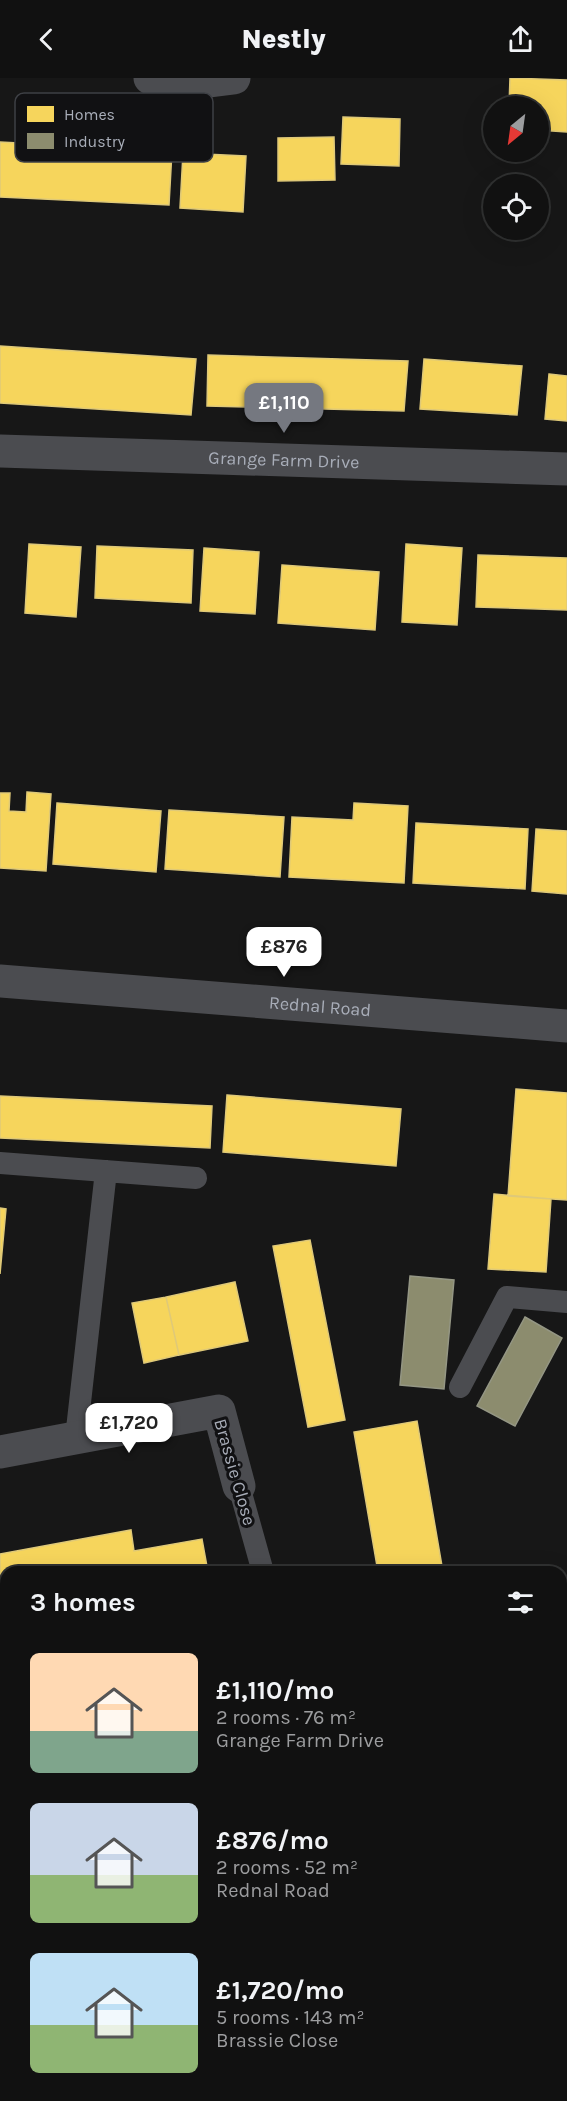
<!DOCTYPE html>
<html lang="en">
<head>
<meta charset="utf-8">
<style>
  :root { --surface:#111; --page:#1a1a1a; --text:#f1f3f6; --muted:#9c9d9f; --line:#303131; --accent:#757880 }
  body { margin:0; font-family:Karla,sans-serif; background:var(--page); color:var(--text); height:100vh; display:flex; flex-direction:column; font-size:22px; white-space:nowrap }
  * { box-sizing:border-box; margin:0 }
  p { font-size:20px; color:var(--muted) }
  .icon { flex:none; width:33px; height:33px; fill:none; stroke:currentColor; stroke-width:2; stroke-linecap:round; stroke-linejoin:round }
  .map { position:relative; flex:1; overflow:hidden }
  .sheet { position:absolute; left:0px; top:1488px; width:567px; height:536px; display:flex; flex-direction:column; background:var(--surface); border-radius:18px 18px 0 0; box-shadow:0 6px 24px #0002,0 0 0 2px var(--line) }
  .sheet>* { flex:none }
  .needle { width:39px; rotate:209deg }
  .fabs { position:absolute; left:483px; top:18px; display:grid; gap:12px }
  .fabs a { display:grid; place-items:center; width:66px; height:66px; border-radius:50%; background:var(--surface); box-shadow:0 6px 24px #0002,0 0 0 2px var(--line); font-size:30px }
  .price { position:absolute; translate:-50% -51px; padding:0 14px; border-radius:12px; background:#fff; color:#222; font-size:20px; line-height:39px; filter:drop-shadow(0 2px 3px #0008) }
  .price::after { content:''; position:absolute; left:50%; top:36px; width:18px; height:14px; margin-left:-9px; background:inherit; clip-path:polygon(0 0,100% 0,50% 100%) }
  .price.current { background:var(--accent); color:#fff }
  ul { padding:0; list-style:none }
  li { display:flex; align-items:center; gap:18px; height:150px; padding:0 30px }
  li span { display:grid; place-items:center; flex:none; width:168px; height:120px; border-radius:9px; color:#555 }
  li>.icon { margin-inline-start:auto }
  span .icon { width:72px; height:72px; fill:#fffc; stroke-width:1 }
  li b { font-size:26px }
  h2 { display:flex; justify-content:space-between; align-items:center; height:72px; padding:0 30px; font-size:26px }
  header { display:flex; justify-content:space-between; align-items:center; height:78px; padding:0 30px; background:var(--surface); font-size:27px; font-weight:800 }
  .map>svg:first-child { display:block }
  .homes { fill:#f6d55c; stroke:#dfc978; stroke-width:1.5 }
  .industry { fill:#8c8c6e; stroke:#949684; stroke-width:1.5 }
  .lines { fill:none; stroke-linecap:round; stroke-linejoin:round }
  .service { stroke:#4b4c50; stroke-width:22 }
  .minor { stroke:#4b4c50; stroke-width:33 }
  .tertiary { stroke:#4b4c50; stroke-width:33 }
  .labels { text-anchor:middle; stroke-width:6; stroke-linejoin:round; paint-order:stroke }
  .street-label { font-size:18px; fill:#a8adb8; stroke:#111113 }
  .key { fill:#111113; stroke:#3e4045; stroke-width:1.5 }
  .key-label { font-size:16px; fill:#a8adb8 }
</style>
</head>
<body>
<header><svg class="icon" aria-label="back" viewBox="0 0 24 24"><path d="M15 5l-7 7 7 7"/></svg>Nestly<svg class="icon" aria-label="share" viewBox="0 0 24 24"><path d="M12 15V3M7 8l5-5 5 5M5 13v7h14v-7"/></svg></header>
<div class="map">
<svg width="567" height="2023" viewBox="0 0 567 2023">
  <rect width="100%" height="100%" fill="#171717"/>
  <path class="homes" d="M510,0l57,2v52l-29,-2v-24h-29z
    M343,39l57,2 -1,47 -58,-2z
    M334,59l1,43 -57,1v-43z
    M0,64l172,9 -3,54 -169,-8z
    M183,75l63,3 -3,56 -63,-4z
    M0,268l196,13 -5,56 -191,-12z
    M208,277l200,6 -4,50 -197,-5z
    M424,281l98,7 -5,49 -97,-6z
    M549,296l18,2v45l-22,-2z
    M29,466l52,3 -5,70 -51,-4z
    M406,466l56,4 -5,77 -55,-3z
    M97,468l96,4 -2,53 -96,-5z
    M204,470l55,4 -4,62 -55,-3z
    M478,477l89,3v52l-91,-3z
    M282,487l97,7 -4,58 -97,-7z
    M27,714l24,2 -5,77 -46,-3v-75h10l-1,18 17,1z
    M57,725l104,8 -5,61 -103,-8z
    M354,725l54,3 -4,77 -115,-6 3,-60 61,3z
    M169,732l115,7 -4,60 -115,-8z
    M416,745l112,6 -3,60 -112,-6z
    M536,751l31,2v63l-35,-3z
    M516,1011l51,4v107l-59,-4z
    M227,1017l174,14 -5,57 -173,-14z
    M0,1018l212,10 -2,42 -210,-10z
    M494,1116l57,5 -5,73 -58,-3z
    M0,1130l6,1 -6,65z
    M310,1162l35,180 -37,7 -35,-181z
    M235,1204l13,59 -69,14 -13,-58z
    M166,1219l13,58 -35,8 -12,-60z
    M417,1343l26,151h-65l-24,-140z
    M131,1452l3,21 68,-12 6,33h-202v41l-6,2v-61z
    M567,1551v61l-6,1v-61z
    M6,1704v46l-6,1v-46z
    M567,1913v47l-6,1v-47z
    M64,2018h60l1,5h-60z"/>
  <path class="industry" d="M410,1198l44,4 -10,109 -44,-4z
    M525,1239l37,21 -47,88 -38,-20z"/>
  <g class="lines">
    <path class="service" d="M0,1085l196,15
      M460,1309l47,-90 60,5
      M76,1360l30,-267
      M239,1408l24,86
      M364,2023l31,-5"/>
    <g class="minor">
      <path d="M150,0l52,4 32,-4"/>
      <path id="s1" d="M0,373l567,18"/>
      <path d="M0,1374l219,-41 20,75"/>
      <path d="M561,1739l6,-1"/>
      <path d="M0,1857l6,-1"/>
    </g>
    <path class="tertiary" id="s2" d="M0,903l567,45"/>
  </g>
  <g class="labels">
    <g class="street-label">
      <text dy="6" stroke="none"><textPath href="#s1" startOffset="284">Grange Farm Drive</textPath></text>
      <text dy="6" stroke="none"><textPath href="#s2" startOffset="321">Rednal Road</textPath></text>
      <text transform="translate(235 1394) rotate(74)" y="6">Brassie Close</text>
    </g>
  </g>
  <rect x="15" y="15" width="198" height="69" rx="9" class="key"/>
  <rect x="27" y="28" width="27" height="16" fill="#f6d55c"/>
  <rect x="27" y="55" width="27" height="16" fill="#8c8c6e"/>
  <g class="key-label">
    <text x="64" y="42">Homes</text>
    <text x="64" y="69">Industry</text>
  </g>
</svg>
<div class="fabs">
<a><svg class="needle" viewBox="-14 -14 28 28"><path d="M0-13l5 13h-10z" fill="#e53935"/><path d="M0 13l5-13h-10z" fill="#9c9d9f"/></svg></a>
<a><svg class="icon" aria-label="locate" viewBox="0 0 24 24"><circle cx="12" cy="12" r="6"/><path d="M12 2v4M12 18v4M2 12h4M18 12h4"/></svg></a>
</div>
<b class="price current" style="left:284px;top:356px">£1,110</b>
<b class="price" style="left:284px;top:900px">£876</b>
<b class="price" style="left:129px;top:1376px">£1,720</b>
<section class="sheet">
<h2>3 homes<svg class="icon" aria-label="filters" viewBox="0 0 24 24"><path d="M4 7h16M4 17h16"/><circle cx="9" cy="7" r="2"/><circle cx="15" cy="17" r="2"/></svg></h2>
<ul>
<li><span style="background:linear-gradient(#ffd9b3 65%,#7fa58c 0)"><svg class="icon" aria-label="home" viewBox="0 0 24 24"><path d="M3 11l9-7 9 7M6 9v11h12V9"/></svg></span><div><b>£1,110/mo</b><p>2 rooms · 76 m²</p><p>Grange Farm Drive</p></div></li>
<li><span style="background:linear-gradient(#c9d6e8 60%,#8fb573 0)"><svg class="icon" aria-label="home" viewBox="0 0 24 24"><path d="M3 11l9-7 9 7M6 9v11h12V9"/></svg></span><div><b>£876/mo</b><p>2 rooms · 52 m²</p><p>Rednal Road</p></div></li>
<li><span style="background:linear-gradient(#bfe0f5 60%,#8fb573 0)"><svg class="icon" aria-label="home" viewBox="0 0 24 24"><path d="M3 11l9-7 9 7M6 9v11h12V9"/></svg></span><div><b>£1,720/mo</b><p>5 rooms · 143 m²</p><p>Brassie Close</p></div></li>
</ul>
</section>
</div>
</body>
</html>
